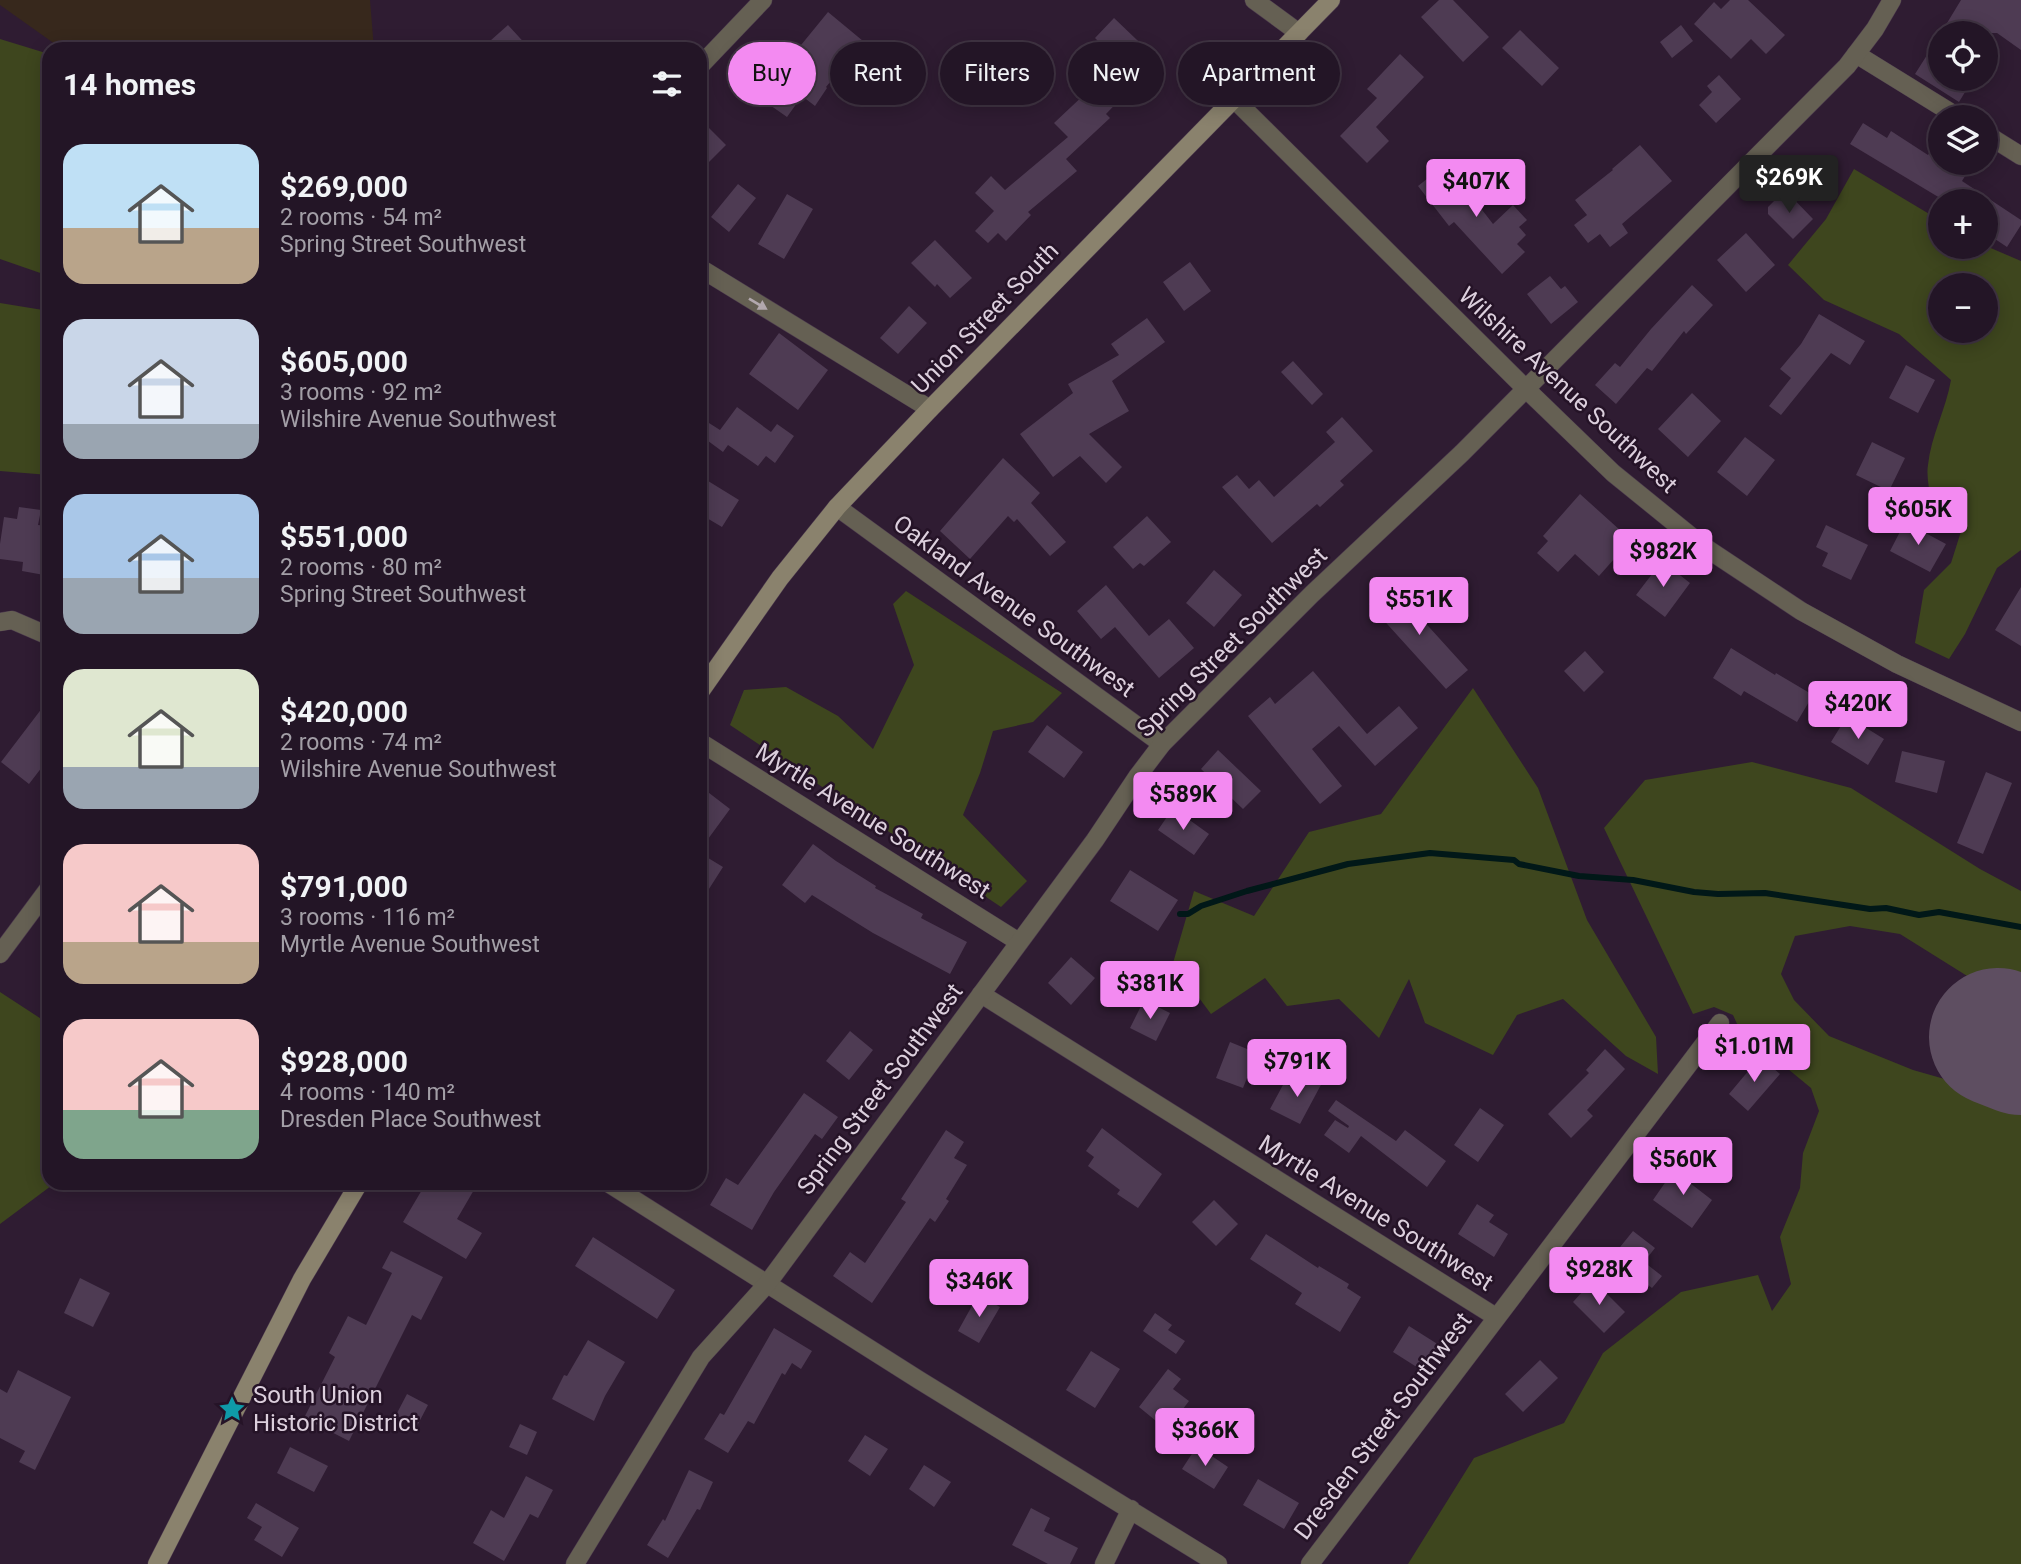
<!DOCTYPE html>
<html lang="en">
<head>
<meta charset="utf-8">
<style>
  :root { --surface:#231526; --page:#2f2232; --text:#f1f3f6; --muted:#a39fa7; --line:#403443; --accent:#f38af1 }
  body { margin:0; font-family:Roboto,sans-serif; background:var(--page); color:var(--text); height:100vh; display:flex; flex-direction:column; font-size:26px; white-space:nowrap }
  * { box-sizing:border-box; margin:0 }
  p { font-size:23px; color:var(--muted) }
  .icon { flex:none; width:38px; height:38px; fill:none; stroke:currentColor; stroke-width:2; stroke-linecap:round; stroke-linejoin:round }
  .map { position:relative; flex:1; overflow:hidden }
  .sheet { position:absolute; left:42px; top:42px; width:665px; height:1148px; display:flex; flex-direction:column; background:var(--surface); border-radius:21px; box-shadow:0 4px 18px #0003,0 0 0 2px var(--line) }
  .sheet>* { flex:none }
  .guide { position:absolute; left:728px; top:42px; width:665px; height:63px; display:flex; gap:14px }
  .tools { position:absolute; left:1928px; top:21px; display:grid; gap:14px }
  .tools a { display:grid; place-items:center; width:70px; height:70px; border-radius:50%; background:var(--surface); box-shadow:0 4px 18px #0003,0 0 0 2px var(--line); font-size:35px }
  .price { position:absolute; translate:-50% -60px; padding:0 16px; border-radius:7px; background:var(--accent); color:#111; font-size:23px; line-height:46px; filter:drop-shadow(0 2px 4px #0008) }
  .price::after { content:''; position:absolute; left:50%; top:42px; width:21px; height:16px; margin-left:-10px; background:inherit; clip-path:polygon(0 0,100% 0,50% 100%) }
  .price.on { background:#222; color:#fff }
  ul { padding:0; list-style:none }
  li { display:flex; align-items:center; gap:21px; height:175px; padding:0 21px }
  li span { display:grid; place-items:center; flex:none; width:196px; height:140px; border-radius:21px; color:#555 }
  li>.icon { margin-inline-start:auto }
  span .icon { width:84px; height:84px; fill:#fffc; stroke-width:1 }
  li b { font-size:30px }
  h2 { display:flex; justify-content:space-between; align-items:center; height:84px; padding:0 21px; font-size:30px }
  .pill { padding:0 24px; border-radius:32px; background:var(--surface); box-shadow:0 4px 18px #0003,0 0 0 2px var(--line); font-size:24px; line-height:63px }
  .pill.on { background:var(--accent); color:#111 }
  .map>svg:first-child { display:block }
  .education { fill:#37281c }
  .green { fill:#3e461e; fill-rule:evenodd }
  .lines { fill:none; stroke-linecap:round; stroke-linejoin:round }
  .stream { stroke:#011818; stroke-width:6 }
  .runway { stroke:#5e4e61; stroke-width:138 }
  .building { fill:#4e3b53 }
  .minor-casing { stroke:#4b394d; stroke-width:19 }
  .tertiary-casing { stroke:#4b394d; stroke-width:19 }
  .secondary-casing { stroke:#4b394d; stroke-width:19 }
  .minor { stroke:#656053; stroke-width:18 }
  .tertiary { stroke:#656053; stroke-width:18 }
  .secondary { stroke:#8a826d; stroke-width:18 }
  .oneway { fill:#b2a8ad }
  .labels { text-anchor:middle; stroke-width:5; stroke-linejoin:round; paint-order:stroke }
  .street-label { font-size:24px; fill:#dccfdd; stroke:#251327 }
  .poi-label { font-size:24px; fill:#dccfdd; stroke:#251327; text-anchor:start }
</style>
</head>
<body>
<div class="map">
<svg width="2021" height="1564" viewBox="0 0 2021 1564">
  <rect width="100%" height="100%" fill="#2f1c32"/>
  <path class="education" d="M0,0h370l4,49h-312l-62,-44z"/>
  <path class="green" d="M0,39l49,15v222l-49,-17z
    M1854,169l87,52v26l45,-1 35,15v289l-24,18 -32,66 -16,25 -34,-16 9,-53 27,-27 13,-41 -33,-19c-1,-12 -5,-26 -3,-38 3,-29 18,-56 23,-85l-52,-46 -75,-34 -36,-35 38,-46zM1986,285v46h-45v-46z
    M0,303l49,8v164l-49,-4z
    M906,591l156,102 -29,29 -40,9 -13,42 -17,42 64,66 -26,26 -271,-182 14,-35 42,-3 52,29 35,33 41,-84 -21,-61z
    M1473,688l65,100 49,132 69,117 2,37 -32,-18 -63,-57 -46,16 -24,40 -68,-32 -16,-44 -30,59 -40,-39 -52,7 -22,-28 -54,36 -38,-51 21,-72 60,25 55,-84 72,-18z
    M1752,762l99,26 129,81 41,22v115l-25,-12 -96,-60 -50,-8 -55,10 -14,38 13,26 35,36 84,34 35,10 43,2 30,10v472h-613l66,-106 90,-35 39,-70 78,-61 77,-17 14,36 19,-27 -11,-47 20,-49 3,-35 16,-42 -8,-23 -40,-33 -28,-18 -10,-22 -19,-8 -21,7 -89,-186 41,-48z
    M0,992l49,32v159h6l-55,41z"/>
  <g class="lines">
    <path class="stream" d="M1180,914h8l13,-8 46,-15 101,-27 82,-11 84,7 5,4 60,12 54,4 61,12 24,2 47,-1 105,16 16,-1 33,7 20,-3 82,15"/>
    <path class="runway" d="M1998,1037l23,9"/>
  </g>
  <path class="building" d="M1439,0h14l36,37 -26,25 -42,-45z
    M1730,0h18l37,35 -19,19 -15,-15 -20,20 -37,-35 20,-22 7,7z
    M1961,0h60v50l-24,-17h-56z
    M828,12l35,29 -37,46 1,1 -12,18 -13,-10 -15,21 -27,-19 16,-24 -6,-4 10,-15 8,6z
    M1114,18l44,42 -52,54 4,4 -44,41 11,12 -49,41 3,3 -25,26 -8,-8 -10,10 -13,-12 19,-20 -19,-18 16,-17 14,14 63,-53 -14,-14 50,-47 -5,-6 14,-14 -18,-18z
    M508,25l22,24h-49z
    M1681,25l12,16 -21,17 -12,-16z
    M1520,30l39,38 -17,18 -40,-38z
    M1941,33v46h32l-14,23 -44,-28z
    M1400,54l24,23 -48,50 13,14 -22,22 -27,-27 37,-38 -10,-9z
    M1719,75l22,24 -25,24 -17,-18 13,-13 -5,-6z
    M700,119l26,26 -26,26z
    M1863,123l24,15 4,-7 37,24 2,-3 11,6v5h8l18,10 -5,8 59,39v5l-14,22 -21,-14v-32h-41l-95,-57z
    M1640,145l32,36 -50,43 6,9 -18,14 -10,-13 -12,9 -14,-18 13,-10 -12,-15 38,-30 -1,-1z
    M1442,167l11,14 11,-8 12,14 -7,6 24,31 20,-19 14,15 -8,7 7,8 -9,9 8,8 -23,22 -48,-52 -5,4 -31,-40z
    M738,184l18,14 -27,34 -18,-15z
    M1785,190l28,29 -20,20 -25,-25v-7z
    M787,194l26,15 -29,50 -26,-15z
    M1746,233l29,32 -29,27 -29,-32z
    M935,240l37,38 -22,20 -13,-14 -2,3 -24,-24z
    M1190,262l21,29 -27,20 -21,-29z
    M1550,276l11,13 4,-3 13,16 -27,22 -24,-30z
    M1692,285l21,20 -27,29 -2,-3 -32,40 -5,-3 -31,36 -21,-19 20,-22 5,4 31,-38z
    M909,306l18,17 -29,31 -18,-16z
    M1819,314l46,27 -15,24 -19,-12 -50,62 -12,-9 22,-28 -11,-9 21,-25z
    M1147,318l18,24 -53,39 17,30 -40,23 33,33 -16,16 -26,-27 -27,21 -33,-43 53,-41 -5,-9 51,-29 -8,-11z
    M779,333l49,37 -30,40 -49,-36z
    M1293,361l30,33 -11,11 -31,-33z
    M1906,365l29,15 -17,33 -29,-15z
    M1692,393l29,28 -33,36 -30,-28z
    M737,407l34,25 6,-8 17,12 -19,27 -9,-7 -8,10 -30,-21 -5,7 -23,-17 9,-12 11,7z
    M1342,417l31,34 -33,30 4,4 -24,22 -3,-3 -45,39 -50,-56 15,-12 12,14 10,-9 15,17 61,-55 -9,-10z
    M1745,437l30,23 -28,36 -30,-24z
    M1872,442l33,16 -16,33 -33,-16z
    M1003,458l37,35 -9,10 35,39 -16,14 -33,-37 -3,3 -6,-6 -38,43 -30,-28z
    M700,476l39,24 -17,27 -22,-13z
    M1580,494l51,46 -32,36 -24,-22 -17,18 -21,-19 11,-12 -5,-5z
    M19,507l22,3 -3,15 11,1v14l-5,35 -22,-4 1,-9 -23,-3v-15l4,-27 13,2z
    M1147,516l24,26 -27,24 -4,-3 -7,6 -20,-22z
    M1905,522l41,22 -16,28 -40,-21z
    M1826,525l42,20 -17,35 -29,-14 6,-13 -12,-6z
    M1662,561l28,22 -25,34 -29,-22z
    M1214,570l28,25 -28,32 -28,-24z
    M1106,585l43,51 20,-17 25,29 -35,30 -44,-51 -14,12 -24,-28z
    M1391,585l77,85 -22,19 -77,-85z
    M2021,587v59l-26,-16z
    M1731,648l44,27 1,-2 37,22 -16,27 -53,-31 -3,5 -28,-18z
    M1585,651l19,21 -20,20 -20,-21z
    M1313,671l54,63 32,-28 19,22 -43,38 -36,-40 -27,23 30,37 -22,18 -72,-88 22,-19 5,7z
    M49,699v59l-20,26 -28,-22z
    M1847,716l37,23 -16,26 -37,-23z
    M1047,725l36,27 -19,26 -36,-26z
    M1218,750l43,41 -18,18 -42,-40z
    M1902,751l43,10 -8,32 -42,-11z
    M1986,772l26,11 -29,71 -26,-11z
    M700,786l30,23 -30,41z
    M1173,808l36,26 -15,21 -36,-25z
    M813,844l23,17 40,25 -1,2 48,26 -2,4 46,24 -17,32 -77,-41 -61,-38 -7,8 -23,-18z
    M700,853l23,14 -23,36z
    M1130,870l48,30 -20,31 -48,-30z
    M1071,957l24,21 -24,27 -23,-22z
    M1144,1000l26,13 -14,28 -26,-13z
    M850,1031l23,19 -24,30 -23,-19z
    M1230,1042l27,11 -14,35 -27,-10z
    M1605,1049l20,20 -38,41 6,6 -22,22 -23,-24 41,-41 -3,-3z
    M1760,1057l20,17 -32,37 -19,-17z
    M1306,1072l17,9 -23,43 -30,-15 14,-26 13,7z
    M804,1093l34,24 -16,22 -7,-5 -41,58 -22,38 -42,-25 16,-27 12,7z
    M1336,1100l60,41 9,-11 41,31 -19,26 -66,-51 -12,17 -25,-18 11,-15 13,8 1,-2 -21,-15z
    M1480,1108l24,17 -26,37 -24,-17z
    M1102,1128l60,46 -24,34 -21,-14 3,-4 -32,-24 6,-9 -8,-6z
    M946,1130l18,12 -10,16 13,7 -21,34 3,2 -14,21 -5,-4 -58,85 -39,-27 17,-24 15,11 41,-61 -5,-3z
    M1678,1164l17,12 -5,7 22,17 -20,28 -39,-28z
    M426,1183h52l-21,36 25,14 -16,26 -63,-37z
    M1214,1200l24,24 -22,22 -24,-24z
    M1477,1204l17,11 -5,7 19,12 -14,23 -36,-23z
    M1633,1231l22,17 -11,14 18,14 -10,12 -40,-31z
    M1266,1234l52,34 1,-2 30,18 -2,4 14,9 -21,35 -45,-28 7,-11 -52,-34z
    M593,1237l82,53 -18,29 -82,-53z
    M391,1251l52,26 -22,43 -9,-5 -63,126 -45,-23 31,-61 -6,-4 19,-37 18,9 26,-52 -10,-5z
    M80,1278l30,15 -17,34 -29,-14z
    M1593,1280l32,32 -21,21 -31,-31z
    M978,1295l22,12 -21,36 -21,-12z
    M1155,1313l17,12 -4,5 17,11 -9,13 -33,-23z
    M1409,1326l30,19 -16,26 -30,-19z
    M774,1328l38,23 -11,18 -9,-6 -7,12 -3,-2 -28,51 -6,-3 -20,32 -24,-14 16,-26 4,2z
    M588,1340l37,22 -20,34 -11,25 -42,-22 12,-24 3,1z
    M1091,1351l29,18 -25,39 -29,-18z
    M1540,1360l18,18 -35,34 -18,-18z
    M1168,1369l13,10 -8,10 16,12 -22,29 -28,-23z
    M18,1370l53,27 -36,73 -16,-8 6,-11 -25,-13v-49l7,4z
    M407,1394l21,11 -11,21 -21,-11z
    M520,1424l17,8 -10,23 -18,-8z
    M865,1435l23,14 -18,27 -22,-15z
    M1197,1446l31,21 -14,22 -32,-20z
    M290,1447l38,19 -14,26 -37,-19z
    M924,1465l27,17 -17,25 -25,-18z
    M689,1470l24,12 -13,28 -3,-1 -29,49 -21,-13 16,-26 2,2z
    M526,1476l27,14 -15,28 -8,-4 -26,47 -31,-18 18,-33 13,8z
    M1258,1479l41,24 -15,26 -41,-24z
    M256,1503l43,25 -17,29 -28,-17 8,-13 -15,-9z
    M1031,1508l19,10 -6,13 34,17 -8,16h-22l-36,-19z"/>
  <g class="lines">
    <defs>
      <path id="minor" d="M1254,0l45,33
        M1856,54l102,63
        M700,66l63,-66
        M1986,134l35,22
        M700,268l230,141
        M837,507l325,237
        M0,622l12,-2 37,16
        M700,742l319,200
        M0,954l49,-66
        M981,994l515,323
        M608,1183l311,197 299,184
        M1104,1564l27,-55
        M1310,1564l410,-541"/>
      <path id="tertiary" d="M1234,99l292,290 87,84 90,73 98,65 96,53 124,58
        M575,1564l126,-207 66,-73 328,-444 42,-63 25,-33 150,-150 150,-141 385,-387 28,-37 17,-29"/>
      <path id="secondary" d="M700,692l80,-114 57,-71 93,-98 401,-409
        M157,1564l145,-285 57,-96"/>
    </defs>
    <use href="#minor" class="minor-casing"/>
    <use href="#tertiary" class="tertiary-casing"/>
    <use href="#secondary" class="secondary-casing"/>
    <use href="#minor" class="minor"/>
    <use href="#tertiary" class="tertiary"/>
    <use href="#secondary" class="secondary"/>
  </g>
  <defs><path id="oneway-solid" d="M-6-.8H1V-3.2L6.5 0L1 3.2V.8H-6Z" transform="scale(1.75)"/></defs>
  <use class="oneway" href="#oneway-solid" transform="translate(758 304) rotate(31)"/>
  <defs>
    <symbol id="sight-bare" viewBox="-9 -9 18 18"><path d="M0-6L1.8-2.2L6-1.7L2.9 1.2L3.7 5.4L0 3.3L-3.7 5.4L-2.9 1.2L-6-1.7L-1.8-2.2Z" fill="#0f9aa8" stroke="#251327" stroke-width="2.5" paint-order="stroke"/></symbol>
  </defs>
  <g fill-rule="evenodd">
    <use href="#sight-bare" x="213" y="1390" width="38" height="38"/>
  </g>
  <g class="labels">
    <g class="street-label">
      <text transform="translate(985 318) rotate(-46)" y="8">Union Street South</text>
      <text transform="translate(1568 390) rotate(43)" y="8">Wilshire Avenue Southwest</text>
      <text transform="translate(1014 606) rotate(36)" y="8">Oakland Avenue Southwest</text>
      <text transform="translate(1232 642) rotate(-45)" y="8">Spring Street Southwest</text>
      <text transform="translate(873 821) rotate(32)" y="8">Myrtle Avenue Southwest</text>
      <text transform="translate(880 1089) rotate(-53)" y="8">Spring Street Southwest</text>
      <text transform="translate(1376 1213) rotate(32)" y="8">Myrtle Avenue Southwest</text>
      <text transform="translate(1383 1426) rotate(-53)" y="8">Dresden Street Southwest</text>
    </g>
    <g class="poi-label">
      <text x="253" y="1403">South Union<tspan x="253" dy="28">Historic District</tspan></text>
    </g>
  </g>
</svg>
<div class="tools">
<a><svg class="icon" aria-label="locate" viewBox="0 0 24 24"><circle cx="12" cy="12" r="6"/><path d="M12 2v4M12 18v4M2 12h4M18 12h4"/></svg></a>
<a><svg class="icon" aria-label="layers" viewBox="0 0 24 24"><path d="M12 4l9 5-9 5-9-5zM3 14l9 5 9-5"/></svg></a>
<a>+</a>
<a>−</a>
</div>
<b class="price on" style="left:1789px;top:215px">$269K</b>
<b class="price" style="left:1476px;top:219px">$407K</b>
<b class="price" style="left:1918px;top:547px">$605K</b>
<b class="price" style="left:1663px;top:589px">$982K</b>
<b class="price" style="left:1419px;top:637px">$551K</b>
<b class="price" style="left:1858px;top:741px">$420K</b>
<b class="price" style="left:1183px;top:832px">$589K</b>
<b class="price" style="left:1150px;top:1021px">$381K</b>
<b class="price" style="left:1754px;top:1084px">$1.01M</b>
<b class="price" style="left:1297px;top:1099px">$791K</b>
<b class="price" style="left:1683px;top:1197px">$560K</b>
<b class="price" style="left:1599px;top:1307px">$928K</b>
<b class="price" style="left:979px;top:1319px">$346K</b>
<b class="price" style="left:1205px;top:1468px">$366K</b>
<div class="guide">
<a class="pill on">Buy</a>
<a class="pill">Rent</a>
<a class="pill">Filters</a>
<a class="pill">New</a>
<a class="pill">Apartment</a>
</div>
<section class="sheet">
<h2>14 homes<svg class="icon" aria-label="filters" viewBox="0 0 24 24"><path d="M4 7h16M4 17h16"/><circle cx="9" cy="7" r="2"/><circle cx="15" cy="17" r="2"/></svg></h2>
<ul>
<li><span style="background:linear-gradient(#bfe0f5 60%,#b9a48a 0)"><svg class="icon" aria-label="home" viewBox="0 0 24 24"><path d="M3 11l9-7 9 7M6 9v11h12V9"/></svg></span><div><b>$269,000</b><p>2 rooms · 54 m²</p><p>Spring Street Southwest</p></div></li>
<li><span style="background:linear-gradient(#c9d6e8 75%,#9aa5b1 0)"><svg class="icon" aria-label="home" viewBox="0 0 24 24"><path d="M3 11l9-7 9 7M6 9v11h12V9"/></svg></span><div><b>$605,000</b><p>3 rooms · 92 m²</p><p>Wilshire Avenue Southwest</p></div></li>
<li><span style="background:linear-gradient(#a9c7e8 60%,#9aa5b1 0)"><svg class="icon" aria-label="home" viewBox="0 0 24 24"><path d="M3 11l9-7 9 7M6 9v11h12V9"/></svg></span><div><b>$551,000</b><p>2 rooms · 80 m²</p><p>Spring Street Southwest</p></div></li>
<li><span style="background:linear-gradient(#dfe7d0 70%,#9aa5b1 0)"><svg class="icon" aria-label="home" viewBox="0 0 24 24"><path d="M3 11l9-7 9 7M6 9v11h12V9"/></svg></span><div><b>$420,000</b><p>2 rooms · 74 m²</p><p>Wilshire Avenue Southwest</p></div></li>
<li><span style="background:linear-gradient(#f6c9c9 70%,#b9a48a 0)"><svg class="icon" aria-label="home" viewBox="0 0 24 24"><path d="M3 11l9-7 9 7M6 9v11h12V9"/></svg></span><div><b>$791,000</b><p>3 rooms · 116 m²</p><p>Myrtle Avenue Southwest</p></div></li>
<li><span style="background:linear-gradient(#f6c9c9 65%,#7fa58c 0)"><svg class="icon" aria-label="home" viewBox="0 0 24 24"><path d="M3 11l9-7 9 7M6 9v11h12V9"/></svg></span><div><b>$928,000</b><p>4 rooms · 140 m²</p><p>Dresden Place Southwest</p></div></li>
</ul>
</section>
</div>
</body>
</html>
